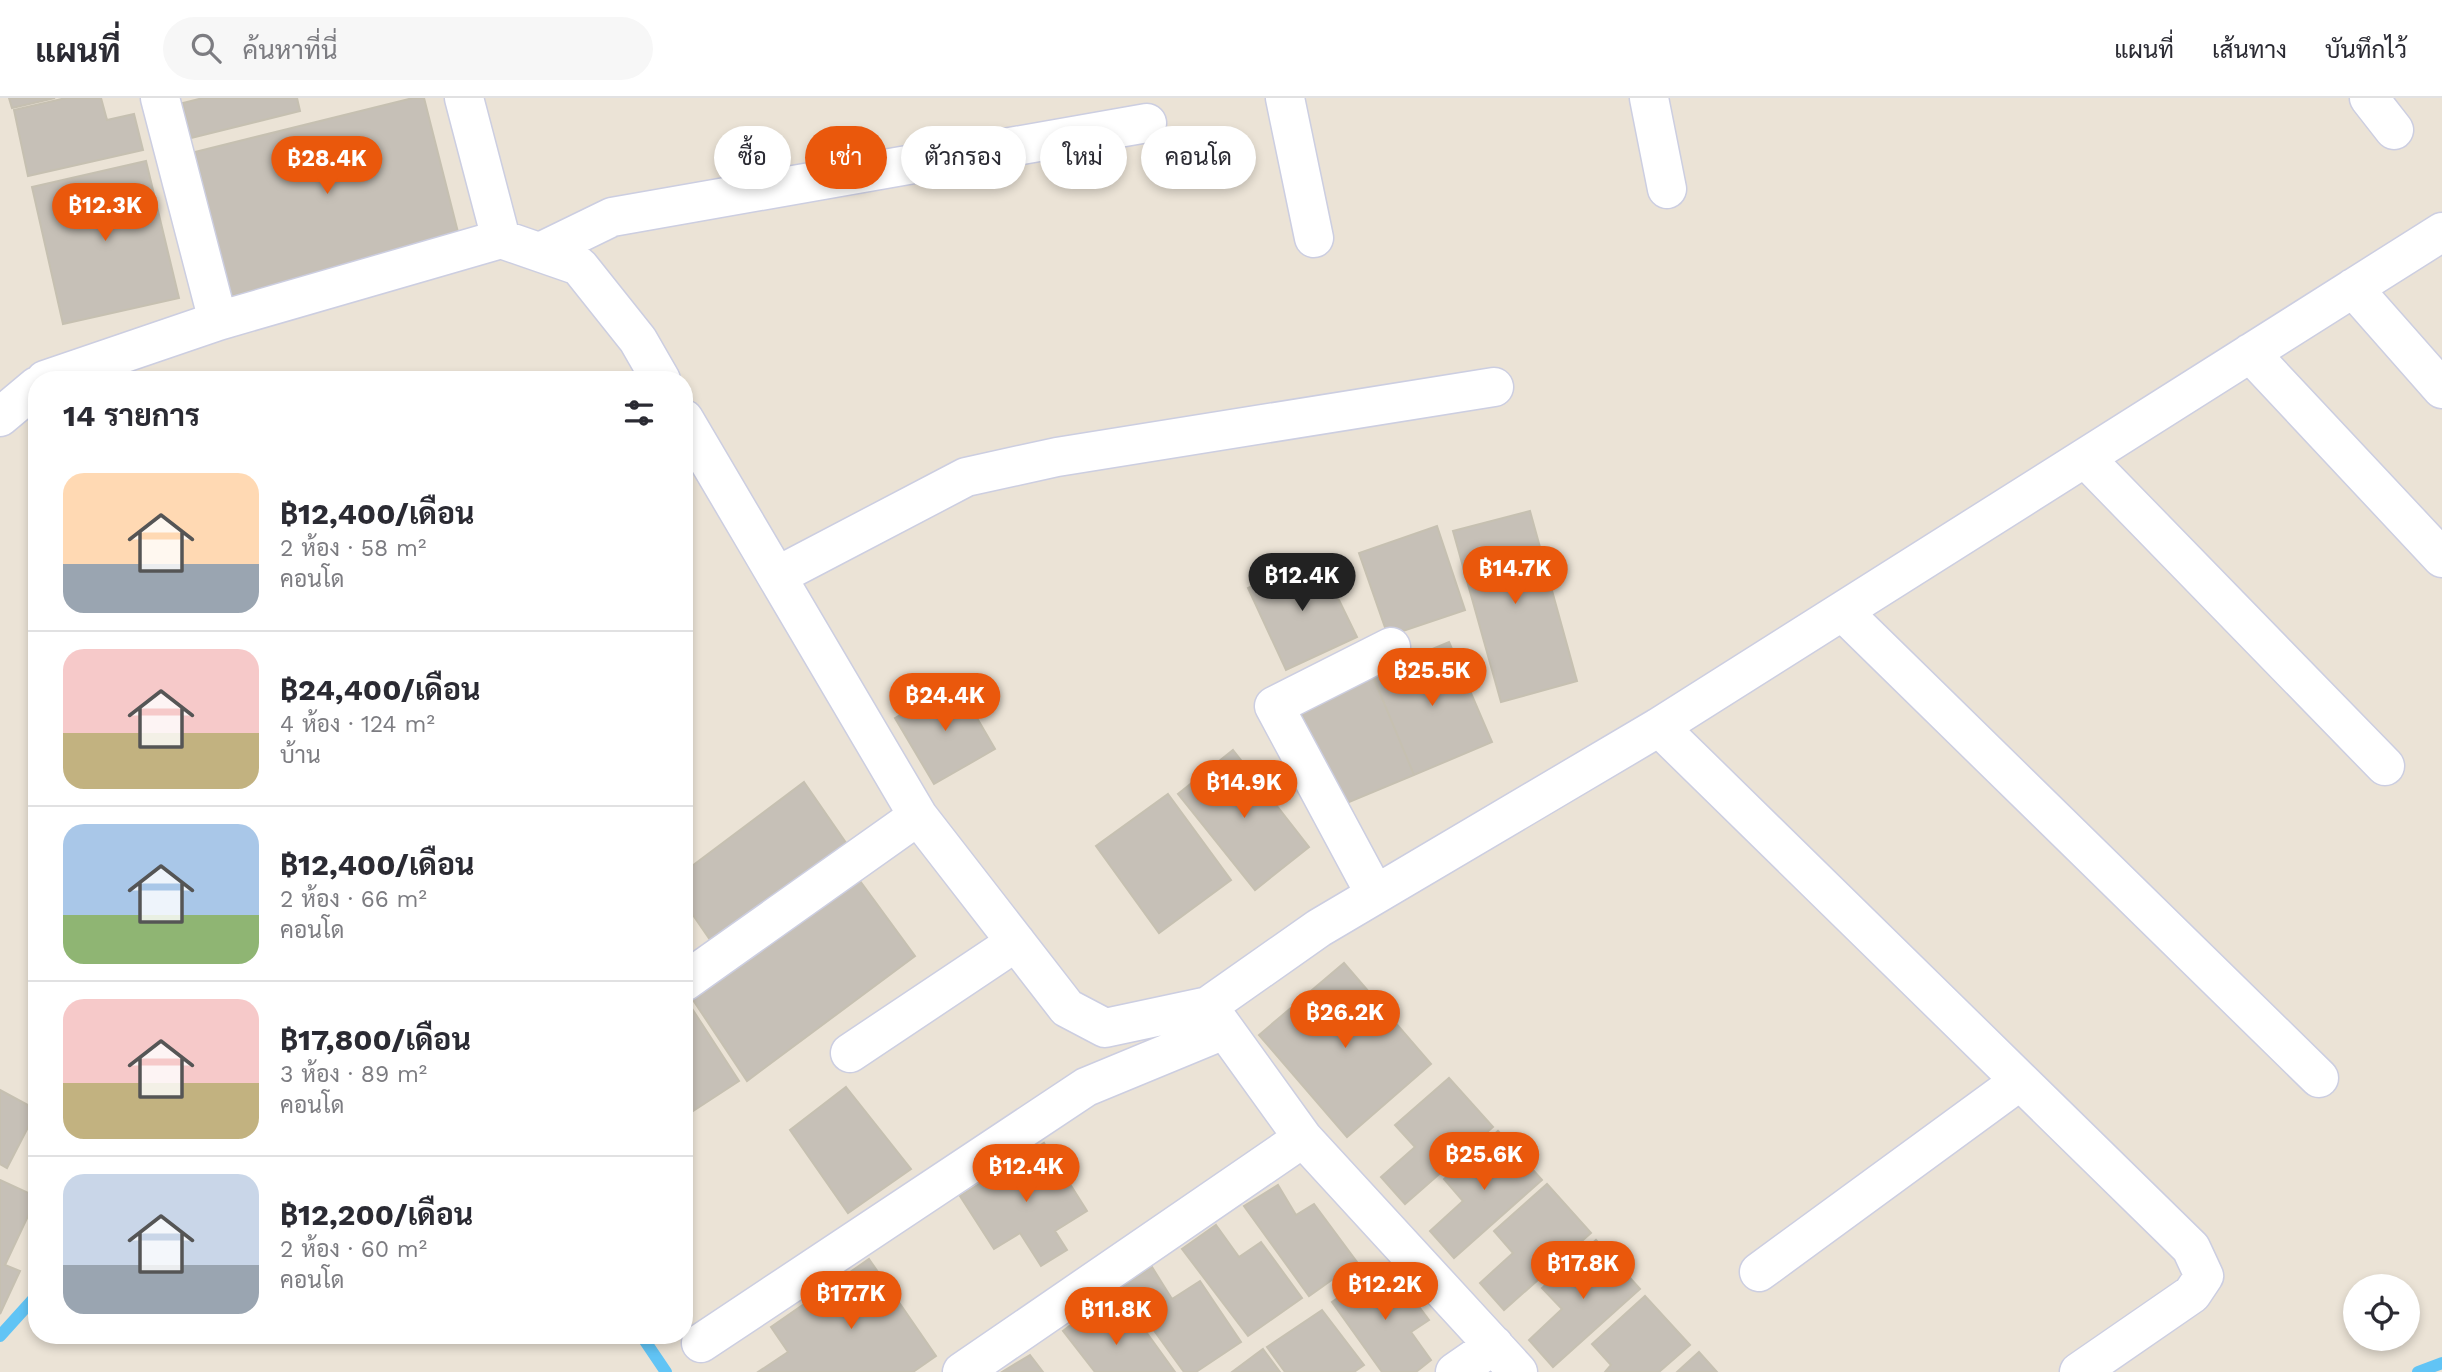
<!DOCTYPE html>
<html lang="th">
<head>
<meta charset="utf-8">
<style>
  :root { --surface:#fff; --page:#f7f7f7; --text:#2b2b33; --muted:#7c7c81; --line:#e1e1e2; --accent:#ea580c }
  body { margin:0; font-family:"Work Sans",Sarabun,sans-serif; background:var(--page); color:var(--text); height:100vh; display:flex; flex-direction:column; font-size:26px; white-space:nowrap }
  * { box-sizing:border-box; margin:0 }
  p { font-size:23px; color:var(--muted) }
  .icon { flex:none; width:38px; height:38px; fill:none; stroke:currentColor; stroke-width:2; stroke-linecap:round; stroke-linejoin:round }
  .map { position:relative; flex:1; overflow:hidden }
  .details { position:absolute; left:28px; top:273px; width:665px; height:973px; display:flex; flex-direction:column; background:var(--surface); border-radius:28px; box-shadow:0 4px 10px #0003 }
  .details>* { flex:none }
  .hud { position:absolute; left:714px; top:28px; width:665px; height:63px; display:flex; gap:14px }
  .buttons { position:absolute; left:2343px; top:1176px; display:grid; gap:14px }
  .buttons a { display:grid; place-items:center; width:77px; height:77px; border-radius:50%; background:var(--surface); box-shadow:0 4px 10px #0003; font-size:35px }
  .price { position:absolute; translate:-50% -60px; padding:0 16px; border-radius:24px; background:var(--accent); color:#fff; font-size:23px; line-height:46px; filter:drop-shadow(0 2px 4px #0008) }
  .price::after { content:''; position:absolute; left:50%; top:42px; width:21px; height:16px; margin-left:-10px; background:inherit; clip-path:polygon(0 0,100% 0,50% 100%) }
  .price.active { background:#222; color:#fff }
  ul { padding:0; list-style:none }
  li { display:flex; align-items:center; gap:21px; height:175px; padding:0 35px }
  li+li { border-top:2px solid var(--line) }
  li span { display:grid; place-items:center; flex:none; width:196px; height:140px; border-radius:21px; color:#555 }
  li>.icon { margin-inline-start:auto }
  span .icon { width:84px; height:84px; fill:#fffc; stroke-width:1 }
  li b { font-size:30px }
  h2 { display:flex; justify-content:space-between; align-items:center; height:84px; padding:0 35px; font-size:30px }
  .pill { padding:0 24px; border-radius:32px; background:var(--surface); box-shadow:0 4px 10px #0003; font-size:24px; line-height:63px }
  .pill.active { background:var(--accent); color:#fff }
  header { display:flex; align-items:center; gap:42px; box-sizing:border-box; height:98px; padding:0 35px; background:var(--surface); border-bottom:2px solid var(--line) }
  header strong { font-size:33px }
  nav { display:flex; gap:38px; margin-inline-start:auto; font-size:24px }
  .search { width:490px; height:63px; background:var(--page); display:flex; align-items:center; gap:18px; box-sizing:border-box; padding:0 24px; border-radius:38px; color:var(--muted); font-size:26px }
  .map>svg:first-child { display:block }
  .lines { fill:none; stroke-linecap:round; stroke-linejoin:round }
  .stream { stroke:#61c4f5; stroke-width:12 }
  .building { fill:#c6c0b7; stroke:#c6c0b1; stroke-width:2 }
  .minor-casing { stroke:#cccee1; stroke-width:41 }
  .minor { stroke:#fff; stroke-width:38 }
</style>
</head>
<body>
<header>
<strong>แผนที่</strong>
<div class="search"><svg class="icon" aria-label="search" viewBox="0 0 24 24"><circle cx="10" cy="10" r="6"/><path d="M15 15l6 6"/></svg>ค้นหาที่นี่</div>
<nav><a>แผนที่</a><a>เส้นทาง</a><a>บันทึกไว้</a></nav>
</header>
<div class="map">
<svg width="2442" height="1274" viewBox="0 0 2442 1274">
  <rect width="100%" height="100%" fill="#ebe3d6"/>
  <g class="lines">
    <path class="stream" d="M641,1237l25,37
      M0,1238l37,-41
      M2418,1274l24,-9"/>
  </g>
  <path class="building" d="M9,0h46l-43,10z
    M66,0h35l6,22 27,-6 9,36 -115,26 -14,-66z
    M203,0h94l3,13 -109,27 -8,-35z
    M413,0h11l36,142 -229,56 -36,-144z
    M146,63l33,137 -116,26 -31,-137z
    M1530,413l47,170 -76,21 -48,-171z
    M1437,428l28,84 -77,26 -29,-83z
    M1317,457l40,82 -71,33 -38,-82z
    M1449,544l43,100 -78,33 -42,-101z
    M1372,576l42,101 -72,30 -44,-97z
    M956,584l39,67 -61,35 -39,-66z
    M1233,652l76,97 -54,43 -77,-96z
    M804,684l47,68 -136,97 -31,-45v-30z
    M1168,696l63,86 -72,53 -63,-87z
    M852,772l63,86 -168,125 -62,-93z
    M1344,865l87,101 -84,73 -88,-102z
    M689,906l50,77 -55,36v-110z
    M1449,980l44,49 -88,77 -24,-27 34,-30 -20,-22z
    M846,989l65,82 -63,44 -58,-83z
    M0,992l37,20 -30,58 -7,-4z
    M1498,1033l44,49 -88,78 -24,-27 33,-30 -19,-22z
    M1044,1045l43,68 -32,20 12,19 -26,16 -21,-33 -26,16 -34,-53z
    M0,1082l37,17 -32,68 15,6 -20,43z
    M1547,1086l44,49 -87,77 -24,-27 33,-30 -19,-22z
    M1278,1087l18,30 18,-11 43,58 -48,34 -65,-90z
    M1216,1127l23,32 22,-15 41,56 -54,38 -66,-87z
    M1596,1142l44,49 -87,78 -24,-27 33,-31 -20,-21z
    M869,1161l67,97 -23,16h-155l30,-20 -17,-25z
    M1387,1166l42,56 -18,12 20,28 -15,12h-34l-50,-70z
    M1152,1169l20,32 28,-18 41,61 -45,30h-12l-62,-86z
    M1645,1198l45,49 -31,27h-54l6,-7 -19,-21z
    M1093,1210l23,28 23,-14 36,50h-80l-32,-41z
    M1322,1212l42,55 -10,7h-69l-18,-25z
    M1263,1251l17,23h-48z
    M1699,1254l18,20h-40z
    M1030,1257l13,17h-41z"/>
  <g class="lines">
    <defs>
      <path id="minor" d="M160,0l58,223
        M464,0l37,141
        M1285,0l29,140
        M1649,0l18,91
        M2369,0l25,32
        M540,154l72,-35 535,-94
        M2353,190l89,101
        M2250,255l192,205
        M45,282l173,-59 283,-82 78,27 59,74 23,40
        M0,319l37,-31
        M684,321l234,397 149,192 38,20 103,-22 111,-78 340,-201 783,-495
        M2085,360l300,308
        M777,478l189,-99 91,-20 437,-70
        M1843,514l476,466
        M1659,629l532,521 13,28 -12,18 -113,78
        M1375,796l-101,-188 117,-59
        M684,884l234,-166
        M1210,911l93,129 215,234
        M850,955l166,-111
        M1759,1174l261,-191
        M701,1245l385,-256 138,-57
        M962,1274l341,-234
        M1455,1274l39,-27"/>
    </defs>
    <use href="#minor" class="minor-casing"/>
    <use href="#minor" class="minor"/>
  </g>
</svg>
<div class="buttons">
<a><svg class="icon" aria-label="locate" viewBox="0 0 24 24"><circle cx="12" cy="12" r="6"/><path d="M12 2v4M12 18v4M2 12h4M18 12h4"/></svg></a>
</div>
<b class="price" style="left:327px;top:98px">฿28.4K</b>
<b class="price" style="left:105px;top:145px">฿12.3K</b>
<b class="price" style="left:1515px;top:508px">฿14.7K</b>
<b class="price active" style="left:1302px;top:515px">฿12.4K</b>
<b class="price" style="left:1432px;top:610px">฿25.5K</b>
<b class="price" style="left:945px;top:635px">฿24.4K</b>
<b class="price" style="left:1244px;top:722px">฿14.9K</b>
<b class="price" style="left:1345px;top:952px">฿26.2K</b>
<b class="price" style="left:1484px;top:1094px">฿25.6K</b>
<b class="price" style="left:1026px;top:1106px">฿12.4K</b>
<b class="price" style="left:1583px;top:1203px">฿17.8K</b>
<b class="price" style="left:1385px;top:1224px">฿12.2K</b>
<b class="price" style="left:851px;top:1233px">฿17.7K</b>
<b class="price" style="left:1116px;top:1249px">฿11.8K</b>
<div class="hud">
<a class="pill">ซื้อ</a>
<a class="pill active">เช่า</a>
<a class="pill">ตัวกรอง</a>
<a class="pill">ใหม่</a>
<a class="pill">คอนโด</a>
</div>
<section class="details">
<h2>14 รายการ<svg class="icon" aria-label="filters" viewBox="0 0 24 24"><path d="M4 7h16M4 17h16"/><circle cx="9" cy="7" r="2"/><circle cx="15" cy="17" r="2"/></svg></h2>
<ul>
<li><span style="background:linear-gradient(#ffd9b3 65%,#9aa5b1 0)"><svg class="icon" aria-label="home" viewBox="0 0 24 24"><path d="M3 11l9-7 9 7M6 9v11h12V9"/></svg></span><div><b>฿12,400/เดือน</b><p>2 ห้อง · 58 m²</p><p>คอนโด</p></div></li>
<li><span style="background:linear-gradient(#f6c9c9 60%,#c2b280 0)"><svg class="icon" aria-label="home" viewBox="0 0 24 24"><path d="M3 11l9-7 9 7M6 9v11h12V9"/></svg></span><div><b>฿24,400/เดือน</b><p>4 ห้อง · 124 m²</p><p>บ้าน</p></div></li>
<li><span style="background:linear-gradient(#a9c7e8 65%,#8fb573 0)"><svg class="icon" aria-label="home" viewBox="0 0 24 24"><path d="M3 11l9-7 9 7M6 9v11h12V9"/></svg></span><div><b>฿12,400/เดือน</b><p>2 ห้อง · 66 m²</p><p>คอนโด</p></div></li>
<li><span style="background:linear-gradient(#f6c9c9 60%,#c2b280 0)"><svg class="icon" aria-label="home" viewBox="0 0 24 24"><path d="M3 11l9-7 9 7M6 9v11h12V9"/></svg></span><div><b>฿17,800/เดือน</b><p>3 ห้อง · 89 m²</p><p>คอนโด</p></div></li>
<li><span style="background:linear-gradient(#c9d6e8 65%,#9aa5b1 0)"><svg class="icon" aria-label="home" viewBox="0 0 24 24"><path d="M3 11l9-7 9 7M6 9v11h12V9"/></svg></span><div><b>฿12,200/เดือน</b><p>2 ห้อง · 60 m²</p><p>คอนโด</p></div></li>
</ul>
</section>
</div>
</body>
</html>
